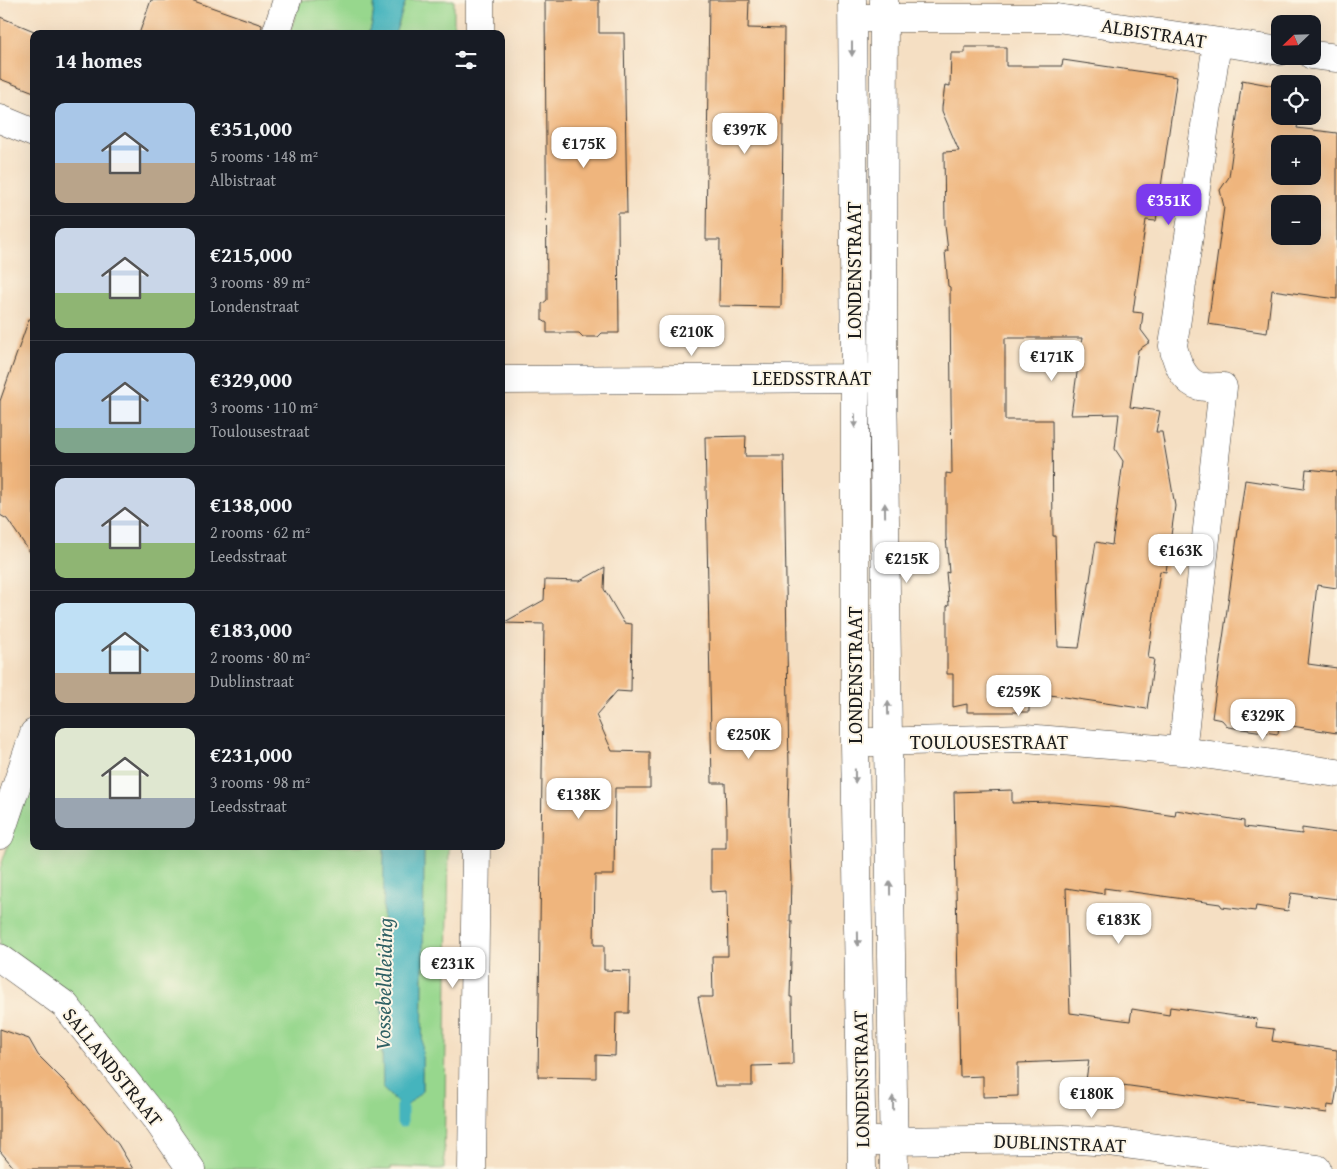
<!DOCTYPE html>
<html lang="en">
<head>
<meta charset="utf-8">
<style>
  :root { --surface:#171b24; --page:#242831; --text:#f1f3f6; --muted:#9ea1a6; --line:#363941; --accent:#7c3aed }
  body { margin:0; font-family:"Gentium Book Plus",serif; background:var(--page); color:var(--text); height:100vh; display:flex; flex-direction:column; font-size:19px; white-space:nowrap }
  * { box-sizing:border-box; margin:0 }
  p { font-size:16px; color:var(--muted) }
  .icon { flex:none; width:28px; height:28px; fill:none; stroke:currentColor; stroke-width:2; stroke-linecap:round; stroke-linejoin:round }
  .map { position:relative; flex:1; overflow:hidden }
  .side { position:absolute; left:30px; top:30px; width:475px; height:820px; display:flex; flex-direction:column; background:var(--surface); border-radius:10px; box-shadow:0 5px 20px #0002 }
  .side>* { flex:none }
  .needle { width:32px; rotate:247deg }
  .tools { position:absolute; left:1271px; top:15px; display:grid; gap:10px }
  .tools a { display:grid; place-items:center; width:50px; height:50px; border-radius:10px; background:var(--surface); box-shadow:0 5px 20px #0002; font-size:25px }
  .price { position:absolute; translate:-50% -42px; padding:0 11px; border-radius:10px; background:#fff; color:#222; font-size:16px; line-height:32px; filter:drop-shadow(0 1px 2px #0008) }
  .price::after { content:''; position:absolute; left:50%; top:30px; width:15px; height:11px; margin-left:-8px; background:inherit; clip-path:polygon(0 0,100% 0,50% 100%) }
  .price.selected { background:var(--accent); color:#fff }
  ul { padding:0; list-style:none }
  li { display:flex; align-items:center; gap:15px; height:125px; padding:0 25px }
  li+li { border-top:1px solid var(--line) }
  li span { display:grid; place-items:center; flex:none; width:140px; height:100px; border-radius:10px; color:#555 }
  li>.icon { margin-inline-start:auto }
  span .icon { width:60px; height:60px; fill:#fffc; stroke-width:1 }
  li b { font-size:21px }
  h2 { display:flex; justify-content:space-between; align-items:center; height:60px; padding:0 25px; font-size:21px }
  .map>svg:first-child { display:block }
  .green { fill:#97d78d; stroke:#5a7a54 }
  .water { fill:#45b4bd; stroke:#30686c }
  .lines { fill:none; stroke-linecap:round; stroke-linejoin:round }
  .stream { stroke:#45b4bd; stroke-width:11 }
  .building { fill:#efb57d; fill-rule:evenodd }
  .street-casing { stroke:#3d3935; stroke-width:29 }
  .street { stroke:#fff; stroke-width:28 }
  .oneway { fill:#999 }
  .labels { text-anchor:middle; stroke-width:4; stroke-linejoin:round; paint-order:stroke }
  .street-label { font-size:20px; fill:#1c1c1c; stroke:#fcf5e5 }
  .water-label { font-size:21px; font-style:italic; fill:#2e6064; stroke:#fcf5e5 }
</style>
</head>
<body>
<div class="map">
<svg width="1337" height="1169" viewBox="0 0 1337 1169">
  <rect width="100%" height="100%" fill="#fcf5e5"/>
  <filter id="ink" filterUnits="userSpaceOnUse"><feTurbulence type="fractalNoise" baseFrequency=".02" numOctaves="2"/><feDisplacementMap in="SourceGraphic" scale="10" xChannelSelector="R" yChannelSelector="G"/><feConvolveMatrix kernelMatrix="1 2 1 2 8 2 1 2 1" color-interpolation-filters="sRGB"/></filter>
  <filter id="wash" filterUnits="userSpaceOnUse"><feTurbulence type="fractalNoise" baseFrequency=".0096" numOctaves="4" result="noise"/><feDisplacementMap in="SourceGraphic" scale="20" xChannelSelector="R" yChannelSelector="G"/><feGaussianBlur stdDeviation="1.12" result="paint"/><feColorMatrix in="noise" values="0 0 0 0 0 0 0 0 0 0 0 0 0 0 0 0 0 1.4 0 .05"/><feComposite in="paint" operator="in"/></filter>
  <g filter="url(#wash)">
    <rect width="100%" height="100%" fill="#f5dfc3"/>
    <path class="green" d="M301,0h74l-3,23 -3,11h-80z
      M406,0h48v34h-59z
      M34,766v80h350l-2,201 1,42 19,18 20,-16 2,-245h25l-5,323 -53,-2v2h-191l-200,-223v-77z"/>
    <path class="water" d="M375,0h31l-11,34h-26l3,-11z
      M384,846h40l-2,245 -14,14 -6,2 -19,-18 -1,-42z"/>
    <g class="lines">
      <path class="stream" d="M402,1122v-29"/>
    </g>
    <g id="blocks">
      <path class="building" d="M151,0h40l71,25 -1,9h-122z
        M545,0h54v33h25l3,180h-9l1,120h-17l-4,4h-15l-4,-4h-32v-10l-5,-3v-16l5,-4z
        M709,0h40l-1,28 36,1 -3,278 -62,-1 1,-66h-14z
        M0,17l34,14v61l-34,-13z
        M965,47h41v19h56l1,-6 114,17 -21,144 -10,-1 -13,92 10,1 -2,17 9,12 -12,8 -8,57 30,4 -4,21h6l13,74 -9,66 -6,-1 -12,87 6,1 -7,50 -118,-17v20h-62v-8l-14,3v-33h-6v-68l2,-1 -3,-33 3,1 -3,-36v-64l6,1 -1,-74 -1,-113 -2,-1 -3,-35h3l-3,-26 -1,-73 15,-1 -17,-40v-4l3,-22 5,1 1,-33h14zM1005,338h77l-11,77 48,-1 -4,35 8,12 -11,84 -16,-3 -17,106 -21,-1 -3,-111h-2l-1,-116h-47z
        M1242,80l38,7v29h13l-1,5 6,1 -1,6 40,5v166l-65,-9 -5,43 -59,-9 16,-117 -4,-17 9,-13zM1280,144h32v32h-32zM1280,204h32v32h-32z
        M29,319h5v239l-27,-39 -7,-4v-114z
        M746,436l-1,20h39l5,314 -1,45 3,63 -1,43h2l-2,76h2l1,68 -41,1v20h-37l-17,-89h15l-1,-41h16l-1,-65 -16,1v-44h15v-32l-1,-33h-13l-7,-346z
        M1306,469l31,3v116l-20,-3 -9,79 29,4v65l-58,-9 -1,10 -50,-7 -6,-7 -10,-2 33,-238 59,9z
        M605,567l-1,22 20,34 8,1 -1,68 -14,-1 -21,24 16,36 38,1v36h-35l-1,87h-19l-1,70h10v25l26,1 -1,42h-13l-1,43 -19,-1v23l-58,-1 6,-453 -41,-1 41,-23 1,-20 35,1z
        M1012,790v13l41,-1 69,6 53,8 1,-6 68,11v6l58,7v-6l35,5v66l-46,-6 -3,18 -32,-5 -1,5 -33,-4 -2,-3 -116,-16v6l-38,-6 4,125 60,8 2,-12 37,6 1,-8 87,12 -1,8 18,2 -2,12 65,9v38l-3,18 -6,-1 -1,8 -241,-33 3,-20 -71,3v33l-35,1v-21l-23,1 -6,-285z
        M0,1029l29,10 9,16 28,28 52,61 15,25h-118l-15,-18z"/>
    </g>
  </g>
  <g filter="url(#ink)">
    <use href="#blocks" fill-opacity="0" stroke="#3d3935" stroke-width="1"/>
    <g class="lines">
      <defs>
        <path id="street" d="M480,0v34
          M852,0l3,378v365l7,426
          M884,0l-1,378 11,791
          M866,18h191l223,33
          M276,34l11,-34
          M1312,55l25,3
          M0,119l34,14
          M501,380l371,-2
          M871,742l154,-4 157,13 155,22
          M1182,751l41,-364c-7,0 -17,1 -24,-1 -16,-5 -23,-26 -26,-40l44,-303
          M0,835l34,-102
          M0,958l65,47 94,118 32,46
          M875,1141l187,-2 48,3 207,27
          M472,1169l4,-323"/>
      </defs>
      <use href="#street" class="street-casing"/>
      <use href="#street" class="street"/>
    </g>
    <defs><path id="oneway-solid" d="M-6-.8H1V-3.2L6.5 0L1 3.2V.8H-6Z" transform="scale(1.25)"/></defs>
    <g class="oneway">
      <use href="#oneway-solid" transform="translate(852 49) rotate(90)"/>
      <use href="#oneway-solid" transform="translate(855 421) rotate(90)"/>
      <use href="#oneway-solid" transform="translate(885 510) rotate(-91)"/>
      <use href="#oneway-solid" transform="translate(888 708) rotate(-91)"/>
      <use href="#oneway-solid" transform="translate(855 776) rotate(89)"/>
      <use href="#oneway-solid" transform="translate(890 888) rotate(-91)"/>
      <use href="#oneway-solid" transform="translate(858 939) rotate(89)"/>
      <use href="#oneway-solid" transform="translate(893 1103) rotate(-91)"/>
    </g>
  </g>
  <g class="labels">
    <g class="street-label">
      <text transform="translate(1154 33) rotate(9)" y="7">ALBISTRAAT</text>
      <text transform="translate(854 270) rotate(-90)" y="7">LONDENSTRAAT</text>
      <text x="812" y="385">LEEDSSTRAAT</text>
      <text transform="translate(855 675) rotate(-90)" y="7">LONDENSTRAAT</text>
      <text x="989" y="749">TOULOUSESTRAAT</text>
      <text transform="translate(113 1067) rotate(51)" y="7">SALLANDSTRAAT</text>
      <text transform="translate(861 1079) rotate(-91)" y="7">LONDENSTRAAT</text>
      <text transform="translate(1060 1143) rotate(2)" y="7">DUBLINSTRAAT</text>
    </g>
    <g class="water-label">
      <text transform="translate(384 984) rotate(-89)" y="7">Vossebeldleiding</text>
    </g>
  </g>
</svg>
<div class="tools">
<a><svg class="needle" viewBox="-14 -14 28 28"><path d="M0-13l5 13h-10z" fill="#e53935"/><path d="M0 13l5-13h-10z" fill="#9ea1a6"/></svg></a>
<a><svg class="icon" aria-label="locate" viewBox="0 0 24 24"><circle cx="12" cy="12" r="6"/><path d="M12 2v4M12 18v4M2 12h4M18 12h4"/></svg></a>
<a>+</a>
<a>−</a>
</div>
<b class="price" style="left:745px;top:155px">€397K</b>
<b class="price" style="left:584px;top:169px">€175K</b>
<b class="price selected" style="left:1169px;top:226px">€351K</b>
<b class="price" style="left:692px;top:357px">€210K</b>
<b class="price" style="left:1052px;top:382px">€171K</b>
<b class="price" style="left:1181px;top:576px">€163K</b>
<b class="price" style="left:907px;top:584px">€215K</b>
<b class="price" style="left:1019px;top:717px">€259K</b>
<b class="price" style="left:1263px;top:741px">€329K</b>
<b class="price" style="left:749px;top:760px">€250K</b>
<b class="price" style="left:579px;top:820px">€138K</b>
<b class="price" style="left:1119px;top:945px">€183K</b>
<b class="price" style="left:453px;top:989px">€231K</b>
<b class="price" style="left:1092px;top:1119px">€180K</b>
<section class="side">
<h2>14 homes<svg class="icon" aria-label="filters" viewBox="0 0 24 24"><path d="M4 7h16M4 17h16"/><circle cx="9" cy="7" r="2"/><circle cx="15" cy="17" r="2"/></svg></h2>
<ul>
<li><span style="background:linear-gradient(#a9c7e8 60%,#b9a48a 0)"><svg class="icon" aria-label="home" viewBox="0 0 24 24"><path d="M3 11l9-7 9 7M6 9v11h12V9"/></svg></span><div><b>€351,000</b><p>5 rooms · 148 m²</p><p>Albistraat</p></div></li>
<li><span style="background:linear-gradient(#c9d6e8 65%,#8fb573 0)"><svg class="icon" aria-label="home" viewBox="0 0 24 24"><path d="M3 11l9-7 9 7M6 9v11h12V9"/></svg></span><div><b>€215,000</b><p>3 rooms · 89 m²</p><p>Londenstraat</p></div></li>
<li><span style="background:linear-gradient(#a9c7e8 75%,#7fa58c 0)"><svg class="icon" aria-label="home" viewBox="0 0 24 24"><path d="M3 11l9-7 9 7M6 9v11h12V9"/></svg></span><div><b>€329,000</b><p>3 rooms · 110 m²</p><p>Toulousestraat</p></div></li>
<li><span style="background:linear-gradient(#c9d6e8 65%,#8fb573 0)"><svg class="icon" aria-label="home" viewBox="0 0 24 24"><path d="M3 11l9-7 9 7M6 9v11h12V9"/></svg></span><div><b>€138,000</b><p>2 rooms · 62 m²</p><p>Leedsstraat</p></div></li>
<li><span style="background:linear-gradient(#bfe0f5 70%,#b9a48a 0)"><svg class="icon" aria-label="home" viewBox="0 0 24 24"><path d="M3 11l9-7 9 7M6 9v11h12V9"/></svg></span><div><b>€183,000</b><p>2 rooms · 80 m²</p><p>Dublinstraat</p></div></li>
<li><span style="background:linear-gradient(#dfe7d0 70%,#9aa5b1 0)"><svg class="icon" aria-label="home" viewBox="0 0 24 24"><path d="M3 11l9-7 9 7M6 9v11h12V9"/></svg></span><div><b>€231,000</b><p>3 rooms · 98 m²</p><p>Leedsstraat</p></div></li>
</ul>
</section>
</div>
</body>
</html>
